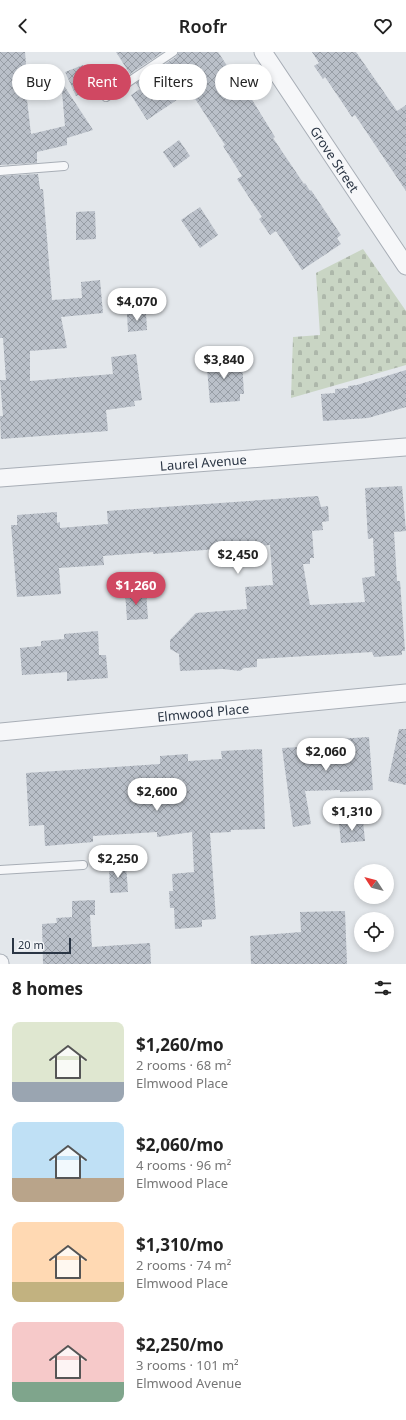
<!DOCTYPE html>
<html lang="en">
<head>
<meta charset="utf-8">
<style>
  :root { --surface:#fff; --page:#f2f2f2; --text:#222; --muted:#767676; --accent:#d04862 }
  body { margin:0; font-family:"Noto Sans",sans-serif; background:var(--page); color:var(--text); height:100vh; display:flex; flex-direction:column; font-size:15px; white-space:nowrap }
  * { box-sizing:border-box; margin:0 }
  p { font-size:13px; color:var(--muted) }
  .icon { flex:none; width:22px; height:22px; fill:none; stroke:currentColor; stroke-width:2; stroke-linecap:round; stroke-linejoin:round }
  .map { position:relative; height:912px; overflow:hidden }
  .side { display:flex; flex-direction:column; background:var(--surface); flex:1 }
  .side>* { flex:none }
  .banner { position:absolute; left:12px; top:12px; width:382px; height:36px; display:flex; gap:8px }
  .needle { width:26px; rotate:306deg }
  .fabs { position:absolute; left:354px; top:812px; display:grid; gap:8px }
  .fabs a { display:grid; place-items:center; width:40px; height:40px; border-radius:50%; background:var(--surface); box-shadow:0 2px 6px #0003; font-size:20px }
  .scale { position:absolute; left:12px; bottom:10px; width:59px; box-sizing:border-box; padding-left:4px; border:2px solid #2a3544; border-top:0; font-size:11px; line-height:14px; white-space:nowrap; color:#2a3544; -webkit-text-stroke:3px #f3f5f8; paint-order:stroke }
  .price { position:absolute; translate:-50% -34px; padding:0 9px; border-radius:14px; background:#fff; color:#222; font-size:13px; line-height:26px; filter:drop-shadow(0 1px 2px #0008) }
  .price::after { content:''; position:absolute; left:50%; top:24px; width:12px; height:9px; margin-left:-6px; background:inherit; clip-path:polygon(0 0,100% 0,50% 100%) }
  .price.current { background:var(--accent); color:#fff }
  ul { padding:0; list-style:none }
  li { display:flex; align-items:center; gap:12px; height:100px; padding:0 12px }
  li span { display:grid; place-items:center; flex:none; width:112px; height:80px; border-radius:8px; color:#555 }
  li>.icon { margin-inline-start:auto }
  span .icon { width:48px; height:48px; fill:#fffc; stroke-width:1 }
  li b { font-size:17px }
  h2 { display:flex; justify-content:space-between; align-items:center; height:48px; padding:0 12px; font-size:17px }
  .tag { padding:0 14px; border-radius:18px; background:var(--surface); box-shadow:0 2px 6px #0003; font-size:14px; line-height:36px }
  .tag.current { background:var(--accent); color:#fff }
  header { display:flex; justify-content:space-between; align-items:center; height:52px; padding:0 12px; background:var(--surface); font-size:18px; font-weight:600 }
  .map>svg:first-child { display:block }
  .cemetery { fill:url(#cemetery-stones) }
  .building { fill:url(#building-cross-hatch) }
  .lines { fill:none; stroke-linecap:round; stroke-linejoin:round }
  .service-casing { stroke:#a8aeb6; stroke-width:10 }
  .minor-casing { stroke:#a8aeb6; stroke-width:19 }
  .service { stroke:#f6f7f9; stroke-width:8 }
  .minor { stroke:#f6f7f9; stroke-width:17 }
  .labels { text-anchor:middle; stroke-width:3.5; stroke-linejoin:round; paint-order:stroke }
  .street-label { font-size:13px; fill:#2a3544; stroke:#f3f5f8 }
</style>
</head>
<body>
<header><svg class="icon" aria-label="back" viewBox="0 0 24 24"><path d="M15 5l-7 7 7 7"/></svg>Roofr<svg class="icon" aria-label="heart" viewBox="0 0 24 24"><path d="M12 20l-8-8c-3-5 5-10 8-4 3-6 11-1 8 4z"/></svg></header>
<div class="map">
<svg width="406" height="912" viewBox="0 0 406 912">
  <defs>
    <pattern id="cemetery-stones" width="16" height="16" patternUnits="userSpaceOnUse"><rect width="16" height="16" fill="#c9d5c4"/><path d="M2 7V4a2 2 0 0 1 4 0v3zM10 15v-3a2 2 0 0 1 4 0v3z" fill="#adb7aa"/></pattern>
    <pattern id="building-cross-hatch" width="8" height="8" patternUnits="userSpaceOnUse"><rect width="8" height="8" fill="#bac0c9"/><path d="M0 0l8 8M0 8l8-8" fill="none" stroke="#979da5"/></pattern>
  </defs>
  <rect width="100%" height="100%" fill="#e3e7eb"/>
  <path class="cemetery" d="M363,197l43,62v54l-115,33 2,-61 27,-2 -4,-62z"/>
  <path class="building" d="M0,0h25l2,24h2l3,24h-5l4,34 34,-8 -4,-45 32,49 -26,8v7l-30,7v11l-37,2z
    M116,0h47l-33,22z
    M178,0h40l23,35 2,-2 32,52 -2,1 31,46 1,-1 5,8 1,-1 30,45 -4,3 4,6 -39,26 -26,-39 -6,4 -11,-16 3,-2 -25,-38 5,-3 -19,-30 2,-1 -35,-54 -43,29 -16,-25 9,-6 -4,-6 40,-26z
    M312,0h44l41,59 9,-6v86l-51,-76 -3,2 -27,-40 -2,2 -9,-13 5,-3z
    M83,13l10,24 -17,7 -11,-24z
    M179,88l11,16 -16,12 -11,-16z
    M38,122l2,15h3l9,111 30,-2 -1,-16 19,-2 3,33 -42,4 6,31 -37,3v30l83,-7 -2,-17 25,-3 6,46 -8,1 1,5 -29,4 2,21 -107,8 -1,-23h3l-3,-36h6l-3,-42h-3v-162z
    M200,155l18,28 -18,13 -19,-28z
    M95,159l1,28 -20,1v-28z
    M146,261l1,17 -19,2 -1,-18z
    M221,304l1,8 20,-2 2,32h-4v7l-30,2 -4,-46z
    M406,318v37l-38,11 -45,3 -2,-27 14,-1v-4l13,-1v-2l9,-1z
    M402,434l4,45 -12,1 3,49h3l5,70h-3v4l-28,2 -2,-5 -115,7v8l-13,1 -4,3 -17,-2 -43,2 -1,-17 -9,-5v-9l26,-27 51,-4 -2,-22 28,-2 -3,-40 -117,9v-2l-50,4 1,9 -45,3 2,26 -44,3 -6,-72h6v-10l40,-3v11l3,-1v6l48,-4 -1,-13 211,-15 3,11 7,-1 1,15 -7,1 1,8 -11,1 2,27h-4v6h-7l7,41 55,-3 -3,-24 13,-2 -2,-38 -5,1 -3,-51z
    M146,539l2,28 -21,1 -2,-28z
    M98,579l1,24h7l2,23 -41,3v-9l-45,3 -2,-27 21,-2v-5l23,-2v-5z
    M399,677h7v56l-18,-4z
    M369,685l4,53 -33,2v-2l-35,1 6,33 -18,3 -11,-79 55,-3 -1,-6z
    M262,697l3,80 -34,1v2l-21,1 6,86 -14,1v7l-27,2 -1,-21h-4l-1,-17h4l-1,-17 22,-2 -2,-40 -35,5v-5l-64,4v6l-48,4 -1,-21 -15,1 -3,-53 134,-9v-8l28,-2v7l34,-2 -1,-8z
    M363,769l2,20 -24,2 -2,-20z
    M126,813l2,27 -18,1 -1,-27z
    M95,848v15h-5l2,32 58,-4 1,21h-108l-1,-40 15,-1 -1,-5 16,-1v-16z
    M345,859l2,53h-96l-1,-28 51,-4 -1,-20z"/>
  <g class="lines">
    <defs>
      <path id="service" d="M106,45l67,-45
        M0,119l64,-5
        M0,818l83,-5"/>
      <g id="minor">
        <path id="s1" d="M263,0l143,214"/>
        <path id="s2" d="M0,426l406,-31"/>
        <path id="s3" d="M0,680l406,-39"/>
        <path d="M0,911v1"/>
      </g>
    </defs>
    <use href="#service" class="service-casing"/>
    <use href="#minor" class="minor-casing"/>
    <use href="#service" class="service"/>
    <use href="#minor" class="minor"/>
  </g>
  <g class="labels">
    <g class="street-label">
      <text dy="5" stroke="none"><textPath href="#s1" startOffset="129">Grove Street</textPath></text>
      <text dy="5" stroke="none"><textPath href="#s2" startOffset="204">Laurel Avenue</textPath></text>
      <text dy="5" stroke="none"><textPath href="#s3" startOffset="204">Elmwood Place</textPath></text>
    </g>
  </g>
</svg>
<div class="fabs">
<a><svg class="needle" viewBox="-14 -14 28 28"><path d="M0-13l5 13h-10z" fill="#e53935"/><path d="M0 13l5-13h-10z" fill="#767676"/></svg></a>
<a><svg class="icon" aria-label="locate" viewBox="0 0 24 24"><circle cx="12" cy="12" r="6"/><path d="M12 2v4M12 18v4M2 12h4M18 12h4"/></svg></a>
</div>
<div class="scale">20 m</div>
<b class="price" style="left:137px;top:270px">$4,070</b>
<b class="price" style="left:224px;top:328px">$3,840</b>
<b class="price" style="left:238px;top:523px">$2,450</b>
<b class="price current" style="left:136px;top:554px">$1,260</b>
<b class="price" style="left:326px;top:720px">$2,060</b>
<b class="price" style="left:157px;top:760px">$2,600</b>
<b class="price" style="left:352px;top:780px">$1,310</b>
<b class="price" style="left:118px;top:827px">$2,250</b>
<div class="banner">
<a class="tag">Buy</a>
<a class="tag current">Rent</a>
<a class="tag">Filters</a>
<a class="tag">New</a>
</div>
</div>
<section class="side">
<h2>8 homes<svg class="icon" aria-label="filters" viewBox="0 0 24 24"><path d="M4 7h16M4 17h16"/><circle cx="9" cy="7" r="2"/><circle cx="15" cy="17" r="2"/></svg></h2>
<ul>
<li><span style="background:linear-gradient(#dfe7d0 75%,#9aa5b1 0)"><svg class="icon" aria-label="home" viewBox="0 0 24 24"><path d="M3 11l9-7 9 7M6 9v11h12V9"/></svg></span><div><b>$1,260/mo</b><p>2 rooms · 68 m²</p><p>Elmwood Place</p></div></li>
<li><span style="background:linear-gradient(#bfe0f5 70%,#b9a48a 0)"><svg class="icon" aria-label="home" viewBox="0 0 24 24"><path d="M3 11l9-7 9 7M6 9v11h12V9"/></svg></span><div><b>$2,060/mo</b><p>4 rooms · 96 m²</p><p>Elmwood Place</p></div></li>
<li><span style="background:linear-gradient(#ffd9b3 75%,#c2b280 0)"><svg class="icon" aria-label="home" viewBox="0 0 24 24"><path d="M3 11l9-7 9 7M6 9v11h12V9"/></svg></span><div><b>$1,310/mo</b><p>2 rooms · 74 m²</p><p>Elmwood Place</p></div></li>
<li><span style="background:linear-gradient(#f6c9c9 75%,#7fa58c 0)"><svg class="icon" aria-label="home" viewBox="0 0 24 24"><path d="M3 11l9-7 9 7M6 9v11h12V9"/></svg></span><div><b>$2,250/mo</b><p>3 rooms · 101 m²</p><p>Elmwood Avenue</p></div></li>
</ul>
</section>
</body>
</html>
